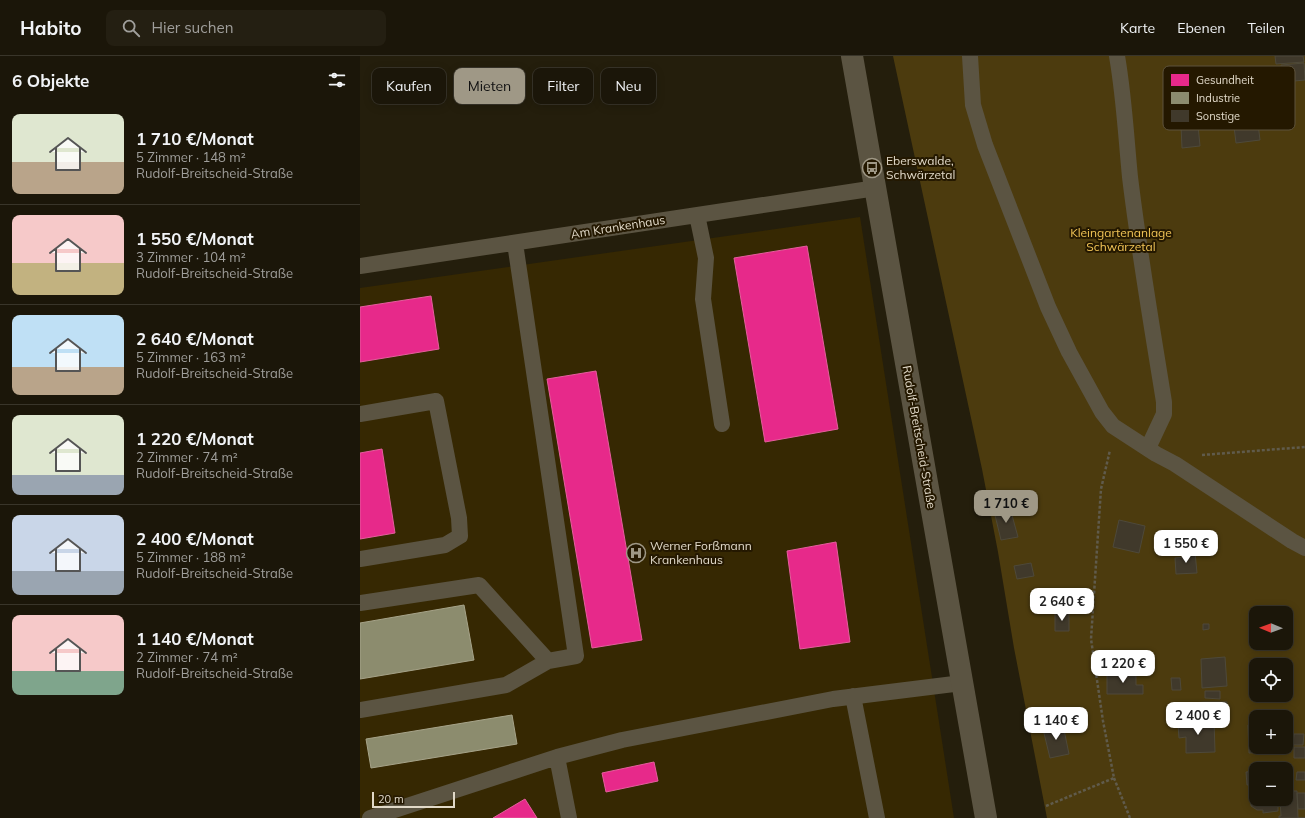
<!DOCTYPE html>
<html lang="de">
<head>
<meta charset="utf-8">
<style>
  :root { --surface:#1b1609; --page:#241f12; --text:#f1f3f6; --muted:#a09f9c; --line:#39352a; --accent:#9f9886 }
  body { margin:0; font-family:Mulish,sans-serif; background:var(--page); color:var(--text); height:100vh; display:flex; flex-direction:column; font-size:15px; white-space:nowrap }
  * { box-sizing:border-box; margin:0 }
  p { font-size:13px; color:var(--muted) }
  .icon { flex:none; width:22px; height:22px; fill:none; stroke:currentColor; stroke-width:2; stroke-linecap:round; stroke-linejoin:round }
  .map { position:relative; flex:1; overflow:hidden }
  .drawer { display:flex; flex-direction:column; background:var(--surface); width:360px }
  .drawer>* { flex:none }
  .guide { position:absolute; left:12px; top:12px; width:380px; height:36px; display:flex; gap:8px }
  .needle { width:26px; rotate:271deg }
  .buttons { position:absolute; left:889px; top:550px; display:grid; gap:8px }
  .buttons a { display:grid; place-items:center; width:44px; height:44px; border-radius:8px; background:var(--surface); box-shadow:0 2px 10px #0003,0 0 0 1px var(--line); font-size:20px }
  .scale { position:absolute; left:12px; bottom:10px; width:83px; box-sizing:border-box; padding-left:4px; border:2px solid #e1d9c8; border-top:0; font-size:11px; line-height:14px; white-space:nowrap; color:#e1d9c8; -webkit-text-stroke:3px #241800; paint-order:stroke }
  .price { position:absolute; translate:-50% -34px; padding:0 9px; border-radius:8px; background:#fff; color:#222; font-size:13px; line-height:26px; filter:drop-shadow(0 1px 2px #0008) }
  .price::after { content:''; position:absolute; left:50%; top:24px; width:12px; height:9px; margin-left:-6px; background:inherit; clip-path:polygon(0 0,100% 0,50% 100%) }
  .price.selected { background:var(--accent); color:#111 }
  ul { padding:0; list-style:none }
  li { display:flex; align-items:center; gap:12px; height:100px; padding:0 12px }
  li+li { border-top:1px solid var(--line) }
  li span { display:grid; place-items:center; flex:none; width:112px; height:80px; border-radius:8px; color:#555 }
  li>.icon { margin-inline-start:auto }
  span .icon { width:48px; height:48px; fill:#fffc; stroke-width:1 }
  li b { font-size:17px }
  h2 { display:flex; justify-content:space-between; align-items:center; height:48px; padding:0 12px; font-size:17px }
  .chip { padding:0 14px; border-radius:8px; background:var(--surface); box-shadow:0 2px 10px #0003,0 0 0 1px var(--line); font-size:14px; line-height:36px }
  .chip.selected { background:var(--accent); color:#111 }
  header { display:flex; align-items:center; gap:24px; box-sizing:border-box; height:56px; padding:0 20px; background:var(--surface); border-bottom:1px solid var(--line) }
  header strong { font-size:19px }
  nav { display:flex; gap:22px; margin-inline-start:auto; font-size:14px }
  .search { width:280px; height:36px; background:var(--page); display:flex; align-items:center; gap:10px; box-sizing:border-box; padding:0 14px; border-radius:8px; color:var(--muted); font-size:15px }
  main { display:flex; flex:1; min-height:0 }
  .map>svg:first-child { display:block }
  .built { fill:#362802 }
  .green { fill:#4c3b0e; fill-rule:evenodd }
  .health { fill:#e7298a; stroke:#e55e9d }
  .industry { fill:#8c8c6e; stroke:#a6a389 }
  .building { fill:#40392b; stroke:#4e493a }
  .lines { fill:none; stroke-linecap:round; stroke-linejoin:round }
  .path { stroke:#605b4c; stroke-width:2.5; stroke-dasharray:3 2; stroke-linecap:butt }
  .lane { stroke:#5b5442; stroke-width:16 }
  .street { stroke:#5b5442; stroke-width:22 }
  .labels { text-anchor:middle; stroke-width:4; stroke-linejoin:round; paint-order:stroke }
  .poi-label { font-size:12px; fill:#e1d9c8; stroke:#241800; text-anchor:start }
  .street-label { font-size:12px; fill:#e1d9c8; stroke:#241800 }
  .park-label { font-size:12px; fill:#f2c556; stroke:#241800 }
  .key { fill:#241800; stroke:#5d523c; stroke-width:1 }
  .key-label { font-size:11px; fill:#e1d9c8 }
</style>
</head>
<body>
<header>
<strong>Habito</strong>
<div class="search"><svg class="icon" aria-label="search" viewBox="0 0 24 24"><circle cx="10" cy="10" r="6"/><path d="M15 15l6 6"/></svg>Hier suchen</div>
<nav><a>Karte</a><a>Ebenen</a><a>Teilen</a></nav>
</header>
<main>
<section class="drawer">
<h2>6 Objekte<svg class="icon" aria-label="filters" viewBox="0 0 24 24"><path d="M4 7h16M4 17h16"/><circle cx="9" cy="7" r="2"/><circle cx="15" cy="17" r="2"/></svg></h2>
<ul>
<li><span style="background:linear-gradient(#dfe7d0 60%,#b9a48a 0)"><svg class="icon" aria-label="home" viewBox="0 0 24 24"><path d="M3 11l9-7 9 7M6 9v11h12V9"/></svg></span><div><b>1 710 €/Monat</b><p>5 Zimmer · 148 m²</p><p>Rudolf-Breitscheid-Straße</p></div></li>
<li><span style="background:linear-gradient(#f6c9c9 60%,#c2b280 0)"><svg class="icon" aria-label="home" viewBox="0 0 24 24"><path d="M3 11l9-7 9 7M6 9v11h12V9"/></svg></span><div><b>1 550 €/Monat</b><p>3 Zimmer · 104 m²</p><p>Rudolf-Breitscheid-Straße</p></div></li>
<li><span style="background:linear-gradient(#bfe0f5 65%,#b9a48a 0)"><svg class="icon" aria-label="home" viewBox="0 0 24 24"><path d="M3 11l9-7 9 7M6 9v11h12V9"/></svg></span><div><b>2 640 €/Monat</b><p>5 Zimmer · 163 m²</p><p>Rudolf-Breitscheid-Straße</p></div></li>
<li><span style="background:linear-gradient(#dfe7d0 75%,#9aa5b1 0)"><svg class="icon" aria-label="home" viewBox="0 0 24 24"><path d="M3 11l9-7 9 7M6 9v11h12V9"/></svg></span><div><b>1 220 €/Monat</b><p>2 Zimmer · 74 m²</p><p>Rudolf-Breitscheid-Straße</p></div></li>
<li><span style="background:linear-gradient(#c9d6e8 70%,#9aa5b1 0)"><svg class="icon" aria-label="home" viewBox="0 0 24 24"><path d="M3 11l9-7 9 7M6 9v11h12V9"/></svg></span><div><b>2 400 €/Monat</b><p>5 Zimmer · 188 m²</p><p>Rudolf-Breitscheid-Straße</p></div></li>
<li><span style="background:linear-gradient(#f6c9c9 70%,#7fa58c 0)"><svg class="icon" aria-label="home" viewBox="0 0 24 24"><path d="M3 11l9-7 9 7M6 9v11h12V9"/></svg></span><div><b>1 140 €/Monat</b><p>2 Zimmer · 74 m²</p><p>Rudolf-Breitscheid-Straße</p></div></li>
</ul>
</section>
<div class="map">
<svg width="945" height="762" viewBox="0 0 945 762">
  <rect width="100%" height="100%" fill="#241e0c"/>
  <path class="built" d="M500,161l94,601h-594v-530z"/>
  <path class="green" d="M533,0h412v762h-258l-33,-170 -16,-96 -16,-83zM896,557h30v30h-30zM896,609h30v30h-30zM896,661h30v30h-30zM896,713h30v30h-30z"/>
  <path class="health" d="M447,190l31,183 -73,13 -31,-184z
    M71,240l8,53 -79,13v-55z
    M236,315l46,269 -50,8 -45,-269z
    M22,393l13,84 -35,6v-86z
    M476,486l14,100 -50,7 -13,-98z
    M294,706l4,19 -52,11 -4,-19z
    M165,743l12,19h-44z"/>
  <path class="industry" d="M104,549l10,55 -114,19v-56z
    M152,659l5,29 -146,24 -5,-29z"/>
  <path class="building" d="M915,0h28l1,6 -28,2z
    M944,7l1,17 -22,2 -2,-17z
    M897,60l3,24 -24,3 -3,-25z
    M838,69l2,21 -18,2 -1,-22z
    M650,452l8,29 -17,3 -7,-29z
    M759,464l26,6 -6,27 -26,-6z
    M835,496l2,21 -21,1 -1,-16 10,-1v-4z
    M671,507l3,13 -17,3 -3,-13z
    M709,556v19h-14v-18z
    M843,568h6v5l-6,1z
    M865,601l2,29 -25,2 -1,-29z
    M747,615h22v5h7v9h7v9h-36z
    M811,622h9l1,12h-9z
    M845,635h15v8l-15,-1z
    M844,646h23l1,13h-36v-12z
    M911,657v4h-15v7h-2l-1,-10z
    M854,664l1,32 -29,1v-16l-7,1 -1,-14h5v-3z
    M703,669l6,29 -19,4 -7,-29z
    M888,669h8v22h19v5l-26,1z
    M934,678h10l-1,11h-10z
    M934,691h11v11h-11z
    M896,715v13l-9,1 -1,-13z
    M937,716h8v8h-9z
    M896,729v14h22v12l-15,2v-3h-6l-6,-4 -1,-20z
    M931,730v5h6l1,27h7h-26v-2h2l-1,-17h6v-12z
    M937,737h8v16h-7z"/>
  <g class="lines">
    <path class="path" d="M842,399l103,-8
      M754,722l16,40
      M686,750l68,-28 -11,-57 -12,-82 10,-150 9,-39"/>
    <path class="lane" d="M610,0l3,49 12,40 63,162 21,45 33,60 11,14 43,28 19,10 117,77 13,7
      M757,0c7,40 9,80 13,121 9,75 22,150 34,225v12l-16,34
      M337,159l9,43 -3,41 19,125
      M0,210l516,-78
      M0,358l76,-13 23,117 1,18 -15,9 -85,14
      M0,547l119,-18 69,76
      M493,640l24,122
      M0,654l146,-25 42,-24 28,-5 -61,-413
      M197,701l12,61
      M10,762l187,-61 65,-17 211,-41 129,-16"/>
    <path class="street" d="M492,0l134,762"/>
  </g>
  <defs>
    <symbol id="bus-ring" viewBox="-11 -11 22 22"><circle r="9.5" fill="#241800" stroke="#9f9886" stroke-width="1.5"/><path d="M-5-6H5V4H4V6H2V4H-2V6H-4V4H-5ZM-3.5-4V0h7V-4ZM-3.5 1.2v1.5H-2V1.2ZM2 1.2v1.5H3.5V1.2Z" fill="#9f9886"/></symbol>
    <symbol id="hospital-ring" viewBox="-11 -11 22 22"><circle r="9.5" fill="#241800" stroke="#9f9886" stroke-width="1.5"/><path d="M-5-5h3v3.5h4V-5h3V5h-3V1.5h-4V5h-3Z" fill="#9f9886"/></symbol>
  </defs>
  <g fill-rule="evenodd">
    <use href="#bus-ring" x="501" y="101" width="22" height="22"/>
    <use href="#hospital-ring" x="265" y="486" width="22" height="22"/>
  </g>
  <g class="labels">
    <g class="poi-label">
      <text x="526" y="109">Eberswalde,<tspan x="526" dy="14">Schwärzetal</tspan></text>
      <text x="290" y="494">Werner Forßmann<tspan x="290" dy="14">Krankenhaus</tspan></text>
    </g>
    <g class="street-label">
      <text transform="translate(258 171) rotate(-9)" y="4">Am Krankenhaus</text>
      <text transform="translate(559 381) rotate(80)" y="4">Rudolf-Breitscheid-Straße</text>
    </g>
    <g class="park-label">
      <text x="761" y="181">Kleingartenanlage<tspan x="761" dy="14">Schwärzetal</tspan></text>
    </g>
  </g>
  <rect x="803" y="10" width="132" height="64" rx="6" class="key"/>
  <rect x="811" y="18" width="18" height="12" fill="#e7298a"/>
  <rect x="811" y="36" width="18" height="12" fill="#8c8c6e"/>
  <rect x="811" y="54" width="18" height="12" fill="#40392b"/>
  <g class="key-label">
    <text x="836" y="28">Gesundheit</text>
    <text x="836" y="46">Industrie</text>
    <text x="836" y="64">Sonstige</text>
  </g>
</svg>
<div class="buttons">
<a><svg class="needle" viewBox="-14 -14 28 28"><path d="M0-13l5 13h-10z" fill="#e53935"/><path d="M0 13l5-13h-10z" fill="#a09f9c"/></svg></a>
<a><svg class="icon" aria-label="locate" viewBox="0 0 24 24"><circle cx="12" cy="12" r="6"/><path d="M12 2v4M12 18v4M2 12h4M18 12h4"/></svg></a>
<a>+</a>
<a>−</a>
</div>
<div class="scale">20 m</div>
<b class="price selected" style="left:646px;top:468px">1 710 €</b>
<b class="price" style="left:826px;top:508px">1 550 €</b>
<b class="price" style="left:702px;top:566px">2 640 €</b>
<b class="price" style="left:763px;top:628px">1 220 €</b>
<b class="price" style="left:838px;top:680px">2 400 €</b>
<b class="price" style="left:696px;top:685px">1 140 €</b>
<div class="guide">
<a class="chip">Kaufen</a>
<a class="chip selected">Mieten</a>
<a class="chip">Filter</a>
<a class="chip">Neu</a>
</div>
</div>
</main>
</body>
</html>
